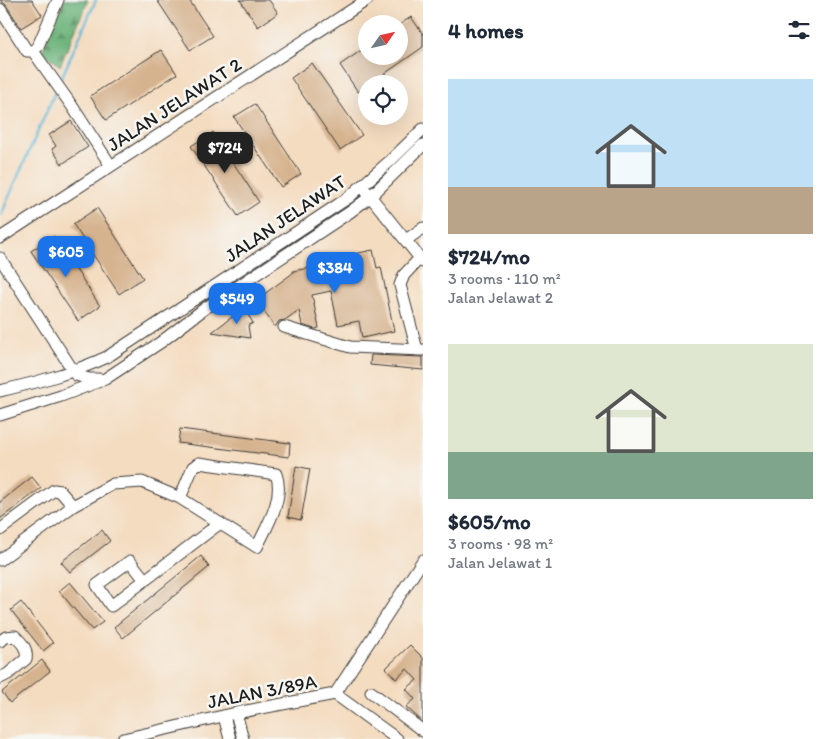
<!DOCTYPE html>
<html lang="en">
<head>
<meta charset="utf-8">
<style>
  :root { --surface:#fff; --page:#f2f2f3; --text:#1f2937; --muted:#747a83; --accent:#1a73e8 }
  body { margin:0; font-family:Itim,sans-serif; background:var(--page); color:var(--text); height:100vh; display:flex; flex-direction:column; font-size:19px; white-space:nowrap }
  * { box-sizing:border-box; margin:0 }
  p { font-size:16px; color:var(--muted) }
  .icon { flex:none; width:28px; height:28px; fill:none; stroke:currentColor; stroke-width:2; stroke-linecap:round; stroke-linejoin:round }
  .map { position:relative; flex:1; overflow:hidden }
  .drawer { display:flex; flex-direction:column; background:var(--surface); width:415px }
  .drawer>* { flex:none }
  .needle { width:32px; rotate:56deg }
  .controls { position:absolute; left:358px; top:15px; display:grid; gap:10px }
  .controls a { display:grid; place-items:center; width:50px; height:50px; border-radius:50%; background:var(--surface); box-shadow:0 5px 20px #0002; font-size:25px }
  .price { position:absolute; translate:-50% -42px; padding:0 11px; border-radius:10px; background:var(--accent); color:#fff; font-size:16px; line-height:32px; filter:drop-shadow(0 1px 2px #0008) }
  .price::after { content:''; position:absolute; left:50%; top:30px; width:15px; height:11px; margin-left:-8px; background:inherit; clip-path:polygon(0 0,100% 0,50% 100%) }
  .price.selected { background:#222; color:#fff }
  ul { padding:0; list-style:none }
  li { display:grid; align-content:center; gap:10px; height:265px; padding:0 25px }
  li span { display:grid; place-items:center; height:155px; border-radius:0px; color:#555 }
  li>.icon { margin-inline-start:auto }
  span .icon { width:90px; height:90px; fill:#fffc; stroke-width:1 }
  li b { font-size:21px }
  h2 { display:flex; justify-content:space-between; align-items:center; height:60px; padding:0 25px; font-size:21px }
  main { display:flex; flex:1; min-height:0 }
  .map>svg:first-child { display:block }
  .forest { fill:url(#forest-firs); stroke:#42664a }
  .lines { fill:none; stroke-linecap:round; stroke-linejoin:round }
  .stream { stroke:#5ab7d8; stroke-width:2.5 }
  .building { fill:#d6b38f }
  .minor-casing { stroke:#3c3935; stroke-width:13 }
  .minor { stroke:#fff; stroke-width:11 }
  .labels { text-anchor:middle; stroke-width:5; stroke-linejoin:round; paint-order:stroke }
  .street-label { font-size:19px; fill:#1c1c1c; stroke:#f6f6f2 }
</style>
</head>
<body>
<main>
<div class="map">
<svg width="423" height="739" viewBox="0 0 423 739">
  <defs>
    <pattern id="forest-firs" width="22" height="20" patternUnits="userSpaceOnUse" patternTransform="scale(1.25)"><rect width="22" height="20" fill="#68b077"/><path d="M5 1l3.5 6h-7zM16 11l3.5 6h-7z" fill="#558e61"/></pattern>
  </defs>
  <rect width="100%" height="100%" fill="#f6f6f2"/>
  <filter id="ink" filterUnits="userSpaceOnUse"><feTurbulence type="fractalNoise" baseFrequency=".02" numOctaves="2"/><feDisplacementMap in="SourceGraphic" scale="10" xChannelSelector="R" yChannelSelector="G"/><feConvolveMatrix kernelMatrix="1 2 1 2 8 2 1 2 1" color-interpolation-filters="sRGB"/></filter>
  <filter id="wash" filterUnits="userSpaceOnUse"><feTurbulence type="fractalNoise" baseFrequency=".0096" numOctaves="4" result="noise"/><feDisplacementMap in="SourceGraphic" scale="20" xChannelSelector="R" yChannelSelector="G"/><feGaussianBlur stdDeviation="1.12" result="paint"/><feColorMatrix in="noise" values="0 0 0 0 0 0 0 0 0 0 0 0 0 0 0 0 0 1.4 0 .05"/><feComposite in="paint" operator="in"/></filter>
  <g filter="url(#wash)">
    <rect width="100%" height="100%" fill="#f4dcc0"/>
    <path class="forest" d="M64,0h24l-28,66 -18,-15z"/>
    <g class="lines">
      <path class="stream" d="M59,83l37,-83
        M1,215l55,-125"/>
    </g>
    <g id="blocks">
      <path class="building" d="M0,0h32l10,15 -21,13 -15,-23z
        M157,0h32l24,36 -23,14z
        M240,0h29l9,13 -20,14z
        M411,17l12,17v13l-53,37h-4v2l-8,6 -18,-27 26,-18v9h33v-31z
        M161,50l16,24 -71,46 -16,-24z
        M312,63l50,72 -22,15 -49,-72z
        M255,104l46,70 -20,13 -47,-70z
        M71,121l17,26 -26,17 -10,-15 4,-3 -7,-11z
        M213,132l46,70 -21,14 -47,-70z
        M97,208l46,70 -24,16 -46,-70z
        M54,236l46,70 -22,15 -47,-70z
        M373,250l4,18 4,-1 13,64 -32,7 -3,-17 -21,4 -7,-34 -19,4 7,33 -4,1 -13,-4 -3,-15 -14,10 -6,1 -4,6 -19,-27 37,-27v-2l33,-6 -1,-5z
        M244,308l9,15 -5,3 2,12 -38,-6z
        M371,355l52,2v13l-53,-5z
        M180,429l110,14 -1,14 -111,-14z
        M296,466l14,3 -9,51 -13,-3z
        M32,477l9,11 -41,31v-17z
        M102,530l8,11 -40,31 -9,-10z
        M201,556l8,11 -86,71 -9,-11z
        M70,582l33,40 -11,8 -33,-39z
        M21,602l32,41 -10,8 -32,-41z
        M410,645l13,13v64l-17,-15 9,-8 -9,-10 11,-9 -10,-11 -11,10 -10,-11z
        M42,660l8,11 -40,32 -8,-11z"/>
    </g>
  </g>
  <g filter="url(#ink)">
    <use href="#blocks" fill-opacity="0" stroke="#3c3935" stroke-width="1"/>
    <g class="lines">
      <defs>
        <path id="minor" d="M0,9l27,42h6l39,55 39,60
          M33,51l5,-5 20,-46
          M366,191l57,71
          M0,238l367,-238
          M406,240l17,-12
          M0,258l76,117 13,4h10
          M284,327l66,20 73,3
          M417,350l-17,-65 4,-10 16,-17
          M0,391c37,-9 73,-18 107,-34l241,-159 42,-37 33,-32
          M0,415l61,-19 44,-17 56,-37 43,-33 146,-97 21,-16 52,-51
          M0,530l54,-40 6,1 13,15
          M0,560l73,-54 40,-22 29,-2 38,16 77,49c10,-21 28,-50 19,-73l-77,-11 -6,4 -13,31
          M145,580l-15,-19 -33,24 14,21 109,-83
          M0,641l6,-4 9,-1c7,7 13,13 11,23l-18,15 -8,4
          M371,692l52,39
          M335,694l88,-134
          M236,713l7,26
          M224,716l6,23
          M123,739l113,-26 99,-19 62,45"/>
      </defs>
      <use href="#minor" class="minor-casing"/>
      <use href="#minor" class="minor"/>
    </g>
  </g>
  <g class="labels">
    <g class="street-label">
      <text transform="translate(174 104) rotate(-33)" y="7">JALAN JELAWAT 2</text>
      <text transform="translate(285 218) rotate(-34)" y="7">JALAN JELAWAT</text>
      <text transform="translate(262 691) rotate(-11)" y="7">JALAN 3/89A</text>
    </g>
  </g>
</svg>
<div class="controls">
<a><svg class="needle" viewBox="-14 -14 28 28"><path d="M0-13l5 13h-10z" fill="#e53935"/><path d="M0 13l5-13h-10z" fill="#747a83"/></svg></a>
<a><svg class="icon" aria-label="locate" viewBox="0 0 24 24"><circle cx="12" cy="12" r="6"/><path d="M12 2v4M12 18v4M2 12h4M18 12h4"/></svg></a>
</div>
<b class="price selected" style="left:225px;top:174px">$724</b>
<b class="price" style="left:66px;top:278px">$605</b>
<b class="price" style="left:335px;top:294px">$384</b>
<b class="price" style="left:237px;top:325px">$549</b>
</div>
<section class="drawer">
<h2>4 homes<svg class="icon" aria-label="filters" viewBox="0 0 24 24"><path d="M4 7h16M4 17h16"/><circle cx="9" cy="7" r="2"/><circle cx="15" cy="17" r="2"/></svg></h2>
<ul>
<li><span style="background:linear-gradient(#bfe0f5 70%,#b9a48a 0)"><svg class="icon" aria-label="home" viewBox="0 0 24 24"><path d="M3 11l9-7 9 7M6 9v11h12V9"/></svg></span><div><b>$724/mo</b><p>3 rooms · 110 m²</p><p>Jalan Jelawat 2</p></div></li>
<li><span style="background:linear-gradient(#dfe7d0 70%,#7fa58c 0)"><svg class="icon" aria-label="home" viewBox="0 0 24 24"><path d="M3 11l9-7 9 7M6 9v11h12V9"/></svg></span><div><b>$605/mo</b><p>3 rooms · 98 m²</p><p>Jalan Jelawat 1</p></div></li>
</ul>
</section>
</main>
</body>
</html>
